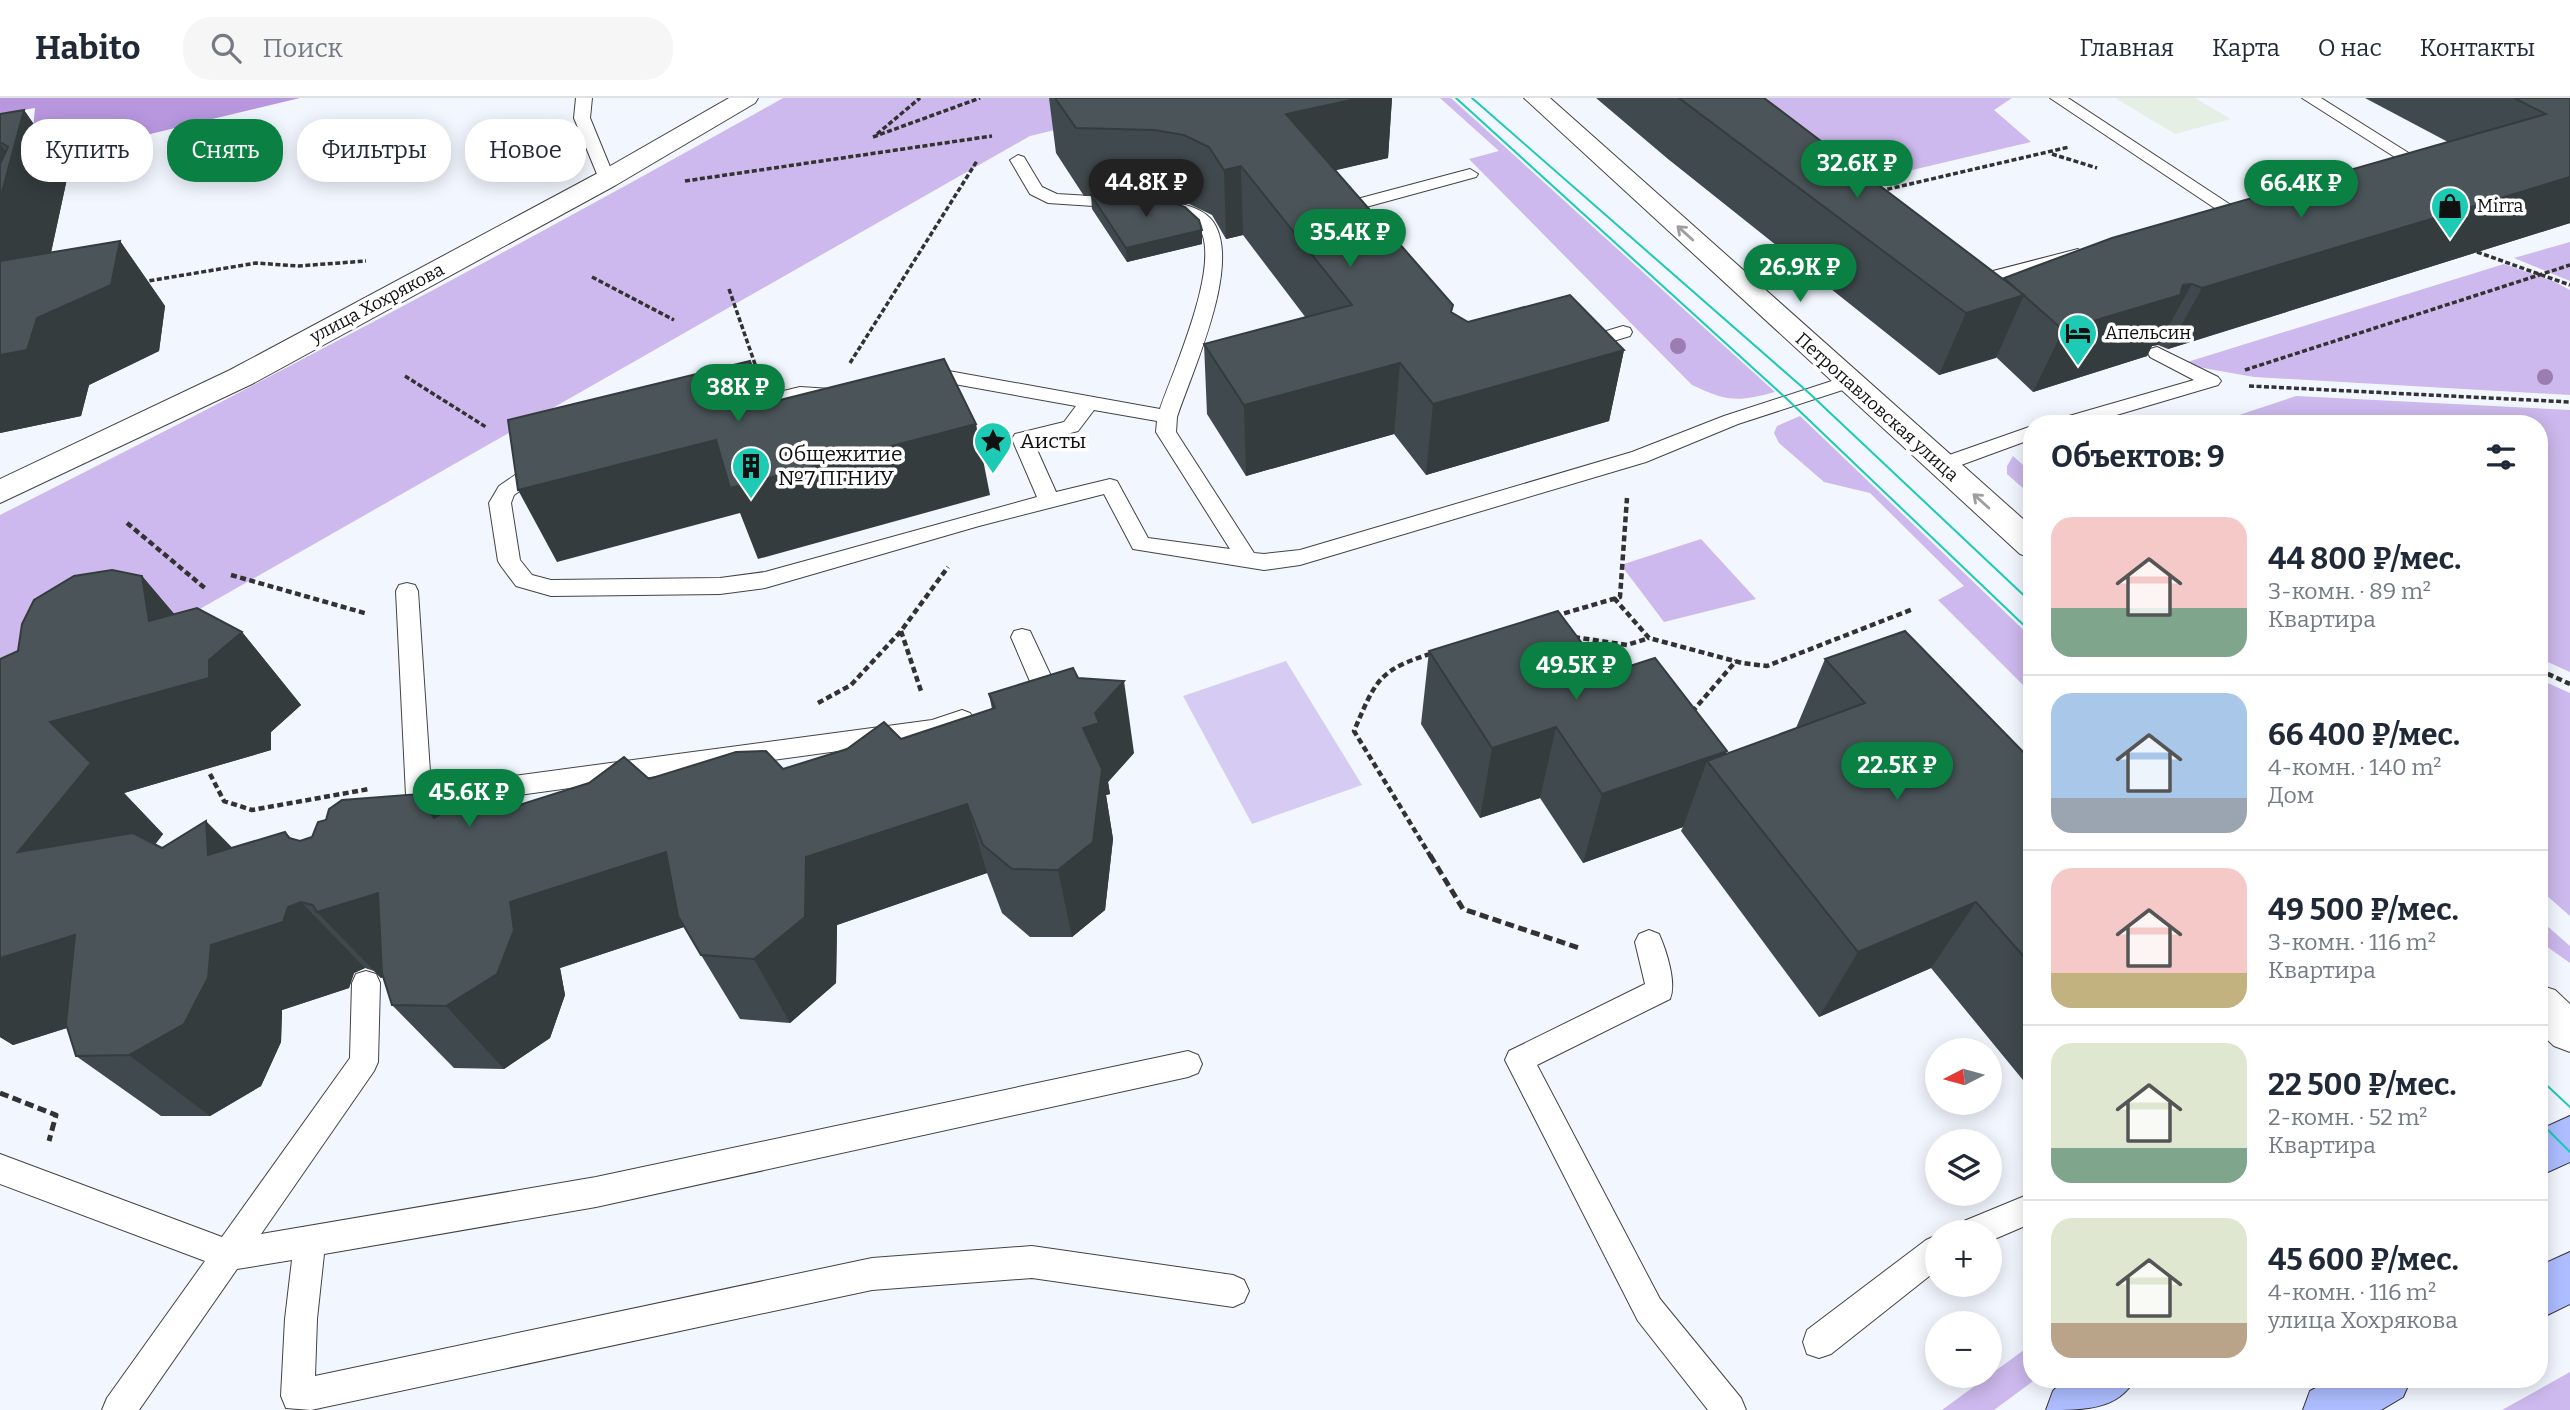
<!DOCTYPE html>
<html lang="ru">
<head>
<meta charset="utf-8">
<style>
  :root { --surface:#fff; --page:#f6f6f7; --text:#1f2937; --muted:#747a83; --line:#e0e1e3; --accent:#0b8043 }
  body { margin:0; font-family:Bitter,serif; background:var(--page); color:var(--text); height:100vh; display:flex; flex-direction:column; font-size:26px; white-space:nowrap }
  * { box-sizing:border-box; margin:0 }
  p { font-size:23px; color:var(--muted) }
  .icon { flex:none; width:38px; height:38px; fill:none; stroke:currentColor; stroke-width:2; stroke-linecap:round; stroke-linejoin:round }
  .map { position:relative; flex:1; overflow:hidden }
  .side { position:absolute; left:2023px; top:317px; width:525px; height:973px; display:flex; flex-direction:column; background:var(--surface); border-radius:28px; box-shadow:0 4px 18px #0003 }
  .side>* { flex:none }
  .top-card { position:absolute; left:21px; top:21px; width:665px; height:63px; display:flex; gap:14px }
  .needle { width:46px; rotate:264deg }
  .controls { position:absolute; left:1925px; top:940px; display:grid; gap:14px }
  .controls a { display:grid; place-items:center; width:77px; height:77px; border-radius:50%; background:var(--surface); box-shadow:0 4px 18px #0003; font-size:35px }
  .price { position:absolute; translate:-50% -60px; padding:0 16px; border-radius:24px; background:var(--accent); color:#fff; font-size:23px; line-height:46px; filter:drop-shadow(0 2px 4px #0008) }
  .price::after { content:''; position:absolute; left:50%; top:42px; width:21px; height:16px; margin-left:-10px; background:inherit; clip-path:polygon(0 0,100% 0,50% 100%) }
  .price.active { background:#222; color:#fff }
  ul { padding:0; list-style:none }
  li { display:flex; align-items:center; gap:21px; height:175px; padding:0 28px }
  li+li { border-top:2px solid var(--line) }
  li span { display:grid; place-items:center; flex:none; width:196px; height:140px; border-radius:21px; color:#555 }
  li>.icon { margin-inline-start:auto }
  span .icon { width:84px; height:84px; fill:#fffc; stroke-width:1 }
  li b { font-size:30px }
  h2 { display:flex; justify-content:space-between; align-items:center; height:84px; padding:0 28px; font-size:30px }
  .chip { padding:0 24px; border-radius:28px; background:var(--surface); box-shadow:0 4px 18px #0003; font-size:24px; line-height:63px }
  .chip.active { background:var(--accent); color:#fff }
  header { display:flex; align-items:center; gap:42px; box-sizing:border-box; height:98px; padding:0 35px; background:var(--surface); border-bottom:2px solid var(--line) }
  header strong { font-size:33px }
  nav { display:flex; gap:38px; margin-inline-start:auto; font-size:24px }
  .search { width:490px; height:63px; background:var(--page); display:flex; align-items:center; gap:18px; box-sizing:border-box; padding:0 24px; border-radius:28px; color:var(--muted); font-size:26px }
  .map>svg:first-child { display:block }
  .industrial { fill:#e6efe4 }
  .green { fill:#cdb9ed }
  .forest { fill:#b897df }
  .pitch { fill:#d6cbf3 }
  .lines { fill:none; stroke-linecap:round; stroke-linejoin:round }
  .service-casing { stroke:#434343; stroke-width:2 }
  .minor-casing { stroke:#434343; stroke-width:2 }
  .tertiary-casing { stroke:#434343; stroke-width:2 }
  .secondary-casing { stroke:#323232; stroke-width:2 }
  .path-far2 { stroke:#323232; stroke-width:3.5; stroke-dasharray:5 2.5; stroke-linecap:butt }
  .path-far1 { stroke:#323232; stroke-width:4.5; stroke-dasharray:6 3.5; stroke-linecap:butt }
  .path { stroke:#323232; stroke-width:5; stroke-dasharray:9 4.5; stroke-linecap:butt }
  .service { fill:#fff; fill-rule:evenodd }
  .minor { fill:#fff; fill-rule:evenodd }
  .tertiary { fill:#fff; fill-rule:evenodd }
  .secondary { fill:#adbdff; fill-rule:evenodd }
  .tram { stroke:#1dcab4; stroke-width:2 }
  .tree { fill:#9c7daf }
  .wall { fill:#40494d }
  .shaded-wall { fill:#343c3e }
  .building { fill:#4b5559; stroke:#343c3e; stroke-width:2 }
  .oneway { stroke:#9f9f9f }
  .labels { text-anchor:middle; stroke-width:7; stroke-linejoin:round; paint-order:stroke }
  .far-poi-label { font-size:18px; fill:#101010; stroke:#fff; text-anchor:start }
  .far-street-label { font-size:18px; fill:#101010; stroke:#fff }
  .poi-label { font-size:21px; fill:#101010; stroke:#fff; text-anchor:start }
</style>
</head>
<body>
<header>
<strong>Habito</strong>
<div class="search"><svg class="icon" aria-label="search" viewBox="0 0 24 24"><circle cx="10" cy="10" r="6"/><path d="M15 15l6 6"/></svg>Поиск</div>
<nav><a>Главная</a><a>Карта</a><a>О нас</a><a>Контакты</a></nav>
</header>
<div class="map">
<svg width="2570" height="1312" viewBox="0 0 2570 1312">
  <rect width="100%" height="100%" fill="#f2f6ff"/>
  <path class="industrial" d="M2115,0h80l36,21 -56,15z"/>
  <path class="green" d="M783,0h351l7,11 -111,27 -1030,587v-208c264,-133 525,-272 783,-417z
    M1440,0h11l324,294c-38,10 -47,10 -83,-7l-223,-226 30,-8z
    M1723,0h289l-18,12 37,32 -187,44z
    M2570,144v39l-56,-23z
    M2504,166l49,17 17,9v105l-316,-18 -73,-13z
    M2296,298l274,14v262l-31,-14v-234l-324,-1z
    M1800,318l232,222v56l-94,-94 26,-14 -94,-93 -46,-11 -45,-39 -5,-10 3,-7z
    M2013,358l19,17v23l-25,-22v-8z
    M1701,441l55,60 -92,23 -43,-57z
    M2539,581l31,14v223l-31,-27z
    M2539,821l31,27v17l-31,-22z
    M2032,1246v35h4l-42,31h-52z
    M2570,1274v38h-68z"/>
  <path class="forest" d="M0,0h300l-270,65 5,-55 -35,6z"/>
  <path class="pitch" d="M1286,563l76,124 -110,39 -69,-128z"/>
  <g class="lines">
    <defs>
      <path id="service" d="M576,0h16l-2,20 25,61 -2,4h-12l-2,-4 -25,-61z
        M2050,0h18l175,115 -9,5 -6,-1z
        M2302,0h19l102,64c-6,7 -23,11 -32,8l-2,-3 12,-6z
        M1018,57l6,2 18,30 15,7 67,4 8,5 -8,5 -76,-5 -18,-9 -20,-34z
        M1470,71l8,5 -2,3 -143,39 -8,-5 2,-4z
        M1160,102c17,3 37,5 50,18 36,39 -18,153 -33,199l-1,15 78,121 10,1 36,-4 332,-98 92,-36 117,-38 7,-2 10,6 -3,4 -117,38 -92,38 -346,103 -36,5 -131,-21 -29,-55 -125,32 -214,62 -45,6 -169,2 -35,-10 -15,-20 -3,-5 -9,-58 10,-17 38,-26h14l3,5 -3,5 -37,25 -3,8 9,57 12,15 19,5 169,-2 45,-6 272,-75 -25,-58 3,-5 49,-12 12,-16 -144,-26 -9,2 -10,-6 3,-4 16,-4 228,41c12,-36 68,-157 35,-186 -12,-10 -27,-11 -41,-14l-2,-4zM1094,312l63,11 -1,11 74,117 -82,-11 -31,-57 -7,-2 -54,13 -22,-49 44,-12z
        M2078,151l9,5 -3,4 -116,30 -9,-5 3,-4z
        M1623,228l7,2 2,4 -2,4 -50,15 -9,-6 2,-4z
        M2157,249l61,30 3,4 -3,4 -132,39h-34l3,-4 139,-40 -44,-23 -2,-4 2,-4z
        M800,289l47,3 3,4 -3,4 -47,1 -69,16 -7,-2 -3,-4 3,-4z
        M2032,328v13l-90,33 -7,-2 -3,-5 3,-5z
        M407,485l8,2 3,6 13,196 501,-67 30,-10 8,3 4,6 -4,6 -37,13 -508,70 -19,11 -9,-3 -4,-7 13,-14 -10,-204 3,-6z
        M1022,531l8,2 28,60 -4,6 -24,8 -8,-3 -4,-6 4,-6 10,-4 -21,-49 3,-6z
        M1649,832l10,4c7,16 18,48 11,65l-133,66 123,234 81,99 5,12h-38l-70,-89 -133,-261 4,-9 136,-67 -10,-42 4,-8z
        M366,873l10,3 4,9 -2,79 -4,9 -113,163 335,-57 592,-126 10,4 4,9 -4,9 -10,4 -592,130 -272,47 -7,65 -2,57 557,-118 160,-12 201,29 11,5 5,11 -5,11 -11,5 -201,-29 -160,12 -561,120 -25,-2 -5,-12 4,-77 7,-59 -55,9 -98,141h-37l5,-12 98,-137 -205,-77v-30l222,83 128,-179 2,-75 4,-9z
        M2032,1095v30l-42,18v-9h-31l5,-11z
        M1937,1137v35l-106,84 -12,4 -12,-4 -4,-12 4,-12 119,-90z"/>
      <path id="minor" d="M729,0h29l-3,5 -139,82 -364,199 -252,119v-24l230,-109 368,-197z"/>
      <path id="tertiary" d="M1524,0h26l482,429v31l-12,-4z
        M2539,887l16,5 15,14v48l-16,-6 -15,-14z"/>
      <path id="secondary" d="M2570,1018v46l-31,14v-46z
        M2570,1154v52l-31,15v-53z
        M2065,1281h70c-17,31 -51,31 -89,31l7,-19z
        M2333,1281h78l-8,18 -22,13h-78l7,-19z"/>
    </defs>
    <use href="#service" class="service-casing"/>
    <use href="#minor" class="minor-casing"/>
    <use href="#tertiary" class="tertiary-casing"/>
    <use href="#secondary" class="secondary-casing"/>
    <path class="path-far2" d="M877,36l43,-36
      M873,39l107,-39
      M2052,56l45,14
      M685,83l307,-45
      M1880,93l189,-44
      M2477,154l93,33
      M592,179l82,43
      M142,184l114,-19 42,3 68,-5
      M729,191l27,78
      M850,265l127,-202
      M2245,272l325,-105
      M405,278l81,51
      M2249,288l321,16"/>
    <path class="path-far1" d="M127,425l79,66
      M231,477l137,39
      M1614,500l35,40 93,25 25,3 146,-57
      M1555,518l65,-19 7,-99
      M901,533l20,60
      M1574,539l53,8 22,-7
      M2539,572l31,14
      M818,605l33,-18 50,-54 47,-64
      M1692,614l44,-51
      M210,676l14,27 28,9 117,-21
      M1431,759l-77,-126c22,-51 24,-61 79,-78"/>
    <path class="path" d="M1430,757l33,54 119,40
      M0,995l56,22 -7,26"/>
    <use href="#service" class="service"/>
    <use href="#minor" class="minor"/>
    <use href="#tertiary" class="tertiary"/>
    <use href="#secondary" class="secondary"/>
    <path class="tram" d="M1456,0l332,302 244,233
      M1472,0l337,295 223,210
      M2539,980l31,29
      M2539,1023l31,31"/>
  </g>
  <g class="tree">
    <circle cx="1678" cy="248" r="8"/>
    <circle cx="2545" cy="279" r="8"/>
  </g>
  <path class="wall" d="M1049,0h343l-4,60 -53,12 117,143 16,9 156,28 -15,71 -183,54 -32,-41 -148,42 -39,-62 -3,-70 102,-26 -63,-83 -17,4 -14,-24 -25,-12 -28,-5 -32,-1 75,33v14l-75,18 -35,-53 -1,-13h-7l-28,-43z
    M1596,0h168l239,181 1,-1 444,-136 -83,-44h205v125l-402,126 -10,-4 -6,1 -5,10 -114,36 -37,-35 -57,18 -271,-216z
    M24,12l44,64 -17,78 69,-11 45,65 -6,45 -70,34 -8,31 -81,17v-319z
    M142,478l32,38 68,18 59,73 -30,27v18l-147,43 39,41 -8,10 7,4h70l53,-16 7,7 8,2 137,-25 67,-6 145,-31 134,-10 118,-30 91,-30 -3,-15 89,-16 56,75 -26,29 2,12 -4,1 7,44 -8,71 -33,27h-42l-28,-24 -15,-40 -150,52 -1,58 -46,40 -50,-4 -56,-92 -124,41 5,27 -15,43 -46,31 -50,-1 -62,-63 -9,-28 -2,1 -7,-7 -9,-3 -11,5 -5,15 -67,22 -1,32 -20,44 -51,30h-49l-85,-60 -9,-28 -54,17 -13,-8v-378l18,-8z
    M1429,553l176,23 121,80 70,-26 29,-69 207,102v330l-101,-123 -112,49 -138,-186 2,-4 -100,36 -43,-65 -60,20 -59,-94z"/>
  <path class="shaded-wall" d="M1360,0h32l-4,60 -102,24v-68z
    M24,12l44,64 -31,144 83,-77 45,65 -6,45 -70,34 -8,31 -81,17v-289l11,14z
    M1241,68l2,69 -17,4 -2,-69z
    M2570,79v46l-402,126 34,-61z
    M1202,132v14l-75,18 -1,-14z
    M2192,186l-34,61 -6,1 -5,10 -114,36 30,-62 120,-45z
    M2024,197l-28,63 -57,17 27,-62z
    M1624,252l-15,71 -183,54 7,-71z
    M1400,265l-6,71 -148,42 -2,-71z
    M976,326l14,71 -232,64 -18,-46 -183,49 -39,-72 198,-50 72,33z
    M142,478l63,74 4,10 33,-28 59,73 -30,27v18l-147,43 39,41 -64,86 -81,-68 32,-130 99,-101z
    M1124,583l10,72 -26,29 2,12 -4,1 7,44 -8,71 -33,27 -14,-67 25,-142z
    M1556,629l-16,71 -60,20 12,-70z
    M1727,653l-9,24 -11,-14 -24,66 -100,36 19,-69z
    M420,696l54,69 -40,-45z
    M967,706l20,69 -150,52 -1,58 -46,40 -36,-64 52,-102z
    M206,723l67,68 -65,-34z
    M285,734l63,68 30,-7 59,66 -56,19 -64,-66 -28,-74z
    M666,754l39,68 -145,48 5,27 -15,43 -46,31 -58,-63 64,-104z
    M301,804l64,66 -11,5 -5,15 -67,22 -1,32 -20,44 -51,30 -81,-61 82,-110 77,-38z
    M1976,804l-45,66 -112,49 39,-65z
    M75,837l80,65 -142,45 -13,-8v-79z"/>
  <path class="building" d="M1055,0h305l-74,16 167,191 -2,7 17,10 102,-27 54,55 -191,54 -33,-41 -156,42 -40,-61 148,-39 -111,-139 -17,4 -15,-23 -25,-12 -30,-5 -78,-2z
    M1679,0h85l260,197 -58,18z
    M2514,0h56v79l-368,111 -10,-4 -9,1 -3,10 -117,35 -59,-52 108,-40 434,-124z
    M24,12l-24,89v-35l8,-17 -8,-5v-28z
    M1091,97l73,4 21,8 14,13 3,10 -76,18z
    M120,143l-9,44 -74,33 -10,32 -27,5v-94z
    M944,261l32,65 -246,64 -14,-48 -198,50 -10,-70 242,-59 14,43z
    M112,472l30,6 7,45 48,-13 45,24 -33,28v18l-159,44 41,41 -73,89 115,-19 29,15 44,-27 2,34 77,-23 4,6 11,3 12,-4 6,-15 8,-2 3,-11 13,-9 78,-6 14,24 52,-34 17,26 86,-27 35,-26 25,22 87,-27 30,-1 17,18 64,-20 37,-27 17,17 94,-31 -6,-14 84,-26 5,10 46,3 -29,32 4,10 -16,5 19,41 -9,73 -35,28 -46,-1 -29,-24 -16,-41 -161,53 -1,60 -51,42 -53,-4 -23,-39 -12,-64 -156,50 4,28 -17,44 -51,32 -54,-1 -10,-32 -4,-80 -61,19 -4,-7 -12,-3 -13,5 -5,15 -72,23 -3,33 -24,46 -55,31 -53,1 -10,-32 9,-89 -75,23v-299l18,-8 4,-27 12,-24 40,-24z
    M1558,513l47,63 50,-16 72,93 -125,43 -46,-67 -64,21 -63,-97z
    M1905,533l127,130v205l-56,-64 -118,50 -151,-191 158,-58 -40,-44z"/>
  <defs><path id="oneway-shaft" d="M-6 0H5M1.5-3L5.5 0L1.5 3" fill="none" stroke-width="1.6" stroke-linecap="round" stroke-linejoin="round" transform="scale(1.75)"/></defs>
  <g class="oneway">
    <use href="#oneway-shaft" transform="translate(1685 135) rotate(-138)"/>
    <use href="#oneway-shaft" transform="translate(1981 403) rotate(-138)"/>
  </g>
  <defs>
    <symbol id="shop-pin" viewBox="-11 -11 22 30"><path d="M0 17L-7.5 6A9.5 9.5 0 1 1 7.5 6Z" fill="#1dcab4" stroke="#fff"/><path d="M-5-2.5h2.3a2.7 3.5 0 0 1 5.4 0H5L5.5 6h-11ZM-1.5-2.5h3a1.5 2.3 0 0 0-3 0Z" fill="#111"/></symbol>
    <symbol id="hotel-pin" viewBox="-11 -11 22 30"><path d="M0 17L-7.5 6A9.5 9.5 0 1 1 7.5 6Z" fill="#1dcab4" stroke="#fff"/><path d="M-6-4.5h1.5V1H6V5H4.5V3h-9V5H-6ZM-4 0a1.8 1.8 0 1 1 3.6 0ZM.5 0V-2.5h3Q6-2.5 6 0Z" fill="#111"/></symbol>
    <symbol id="sight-pin" viewBox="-11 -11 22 30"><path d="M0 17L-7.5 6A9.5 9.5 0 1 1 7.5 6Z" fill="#1dcab4" stroke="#fff"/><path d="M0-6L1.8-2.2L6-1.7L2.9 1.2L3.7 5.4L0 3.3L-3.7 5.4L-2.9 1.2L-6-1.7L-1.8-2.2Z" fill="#111"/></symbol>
    <symbol id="building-pin" viewBox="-11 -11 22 30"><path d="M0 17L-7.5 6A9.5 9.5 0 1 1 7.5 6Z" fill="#1dcab4" stroke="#fff"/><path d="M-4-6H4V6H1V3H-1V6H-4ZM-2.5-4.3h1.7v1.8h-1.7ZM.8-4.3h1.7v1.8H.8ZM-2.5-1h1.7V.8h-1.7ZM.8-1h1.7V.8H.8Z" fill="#111"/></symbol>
  </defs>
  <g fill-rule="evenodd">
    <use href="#shop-pin" x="2428" y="86" width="44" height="60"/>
    <use href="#hotel-pin" x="2056" y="213" width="44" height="60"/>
    <use href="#sight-pin" x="971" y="321" width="44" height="60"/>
    <use href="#building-pin" x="729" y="346" width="44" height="60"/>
  </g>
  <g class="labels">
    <g class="far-poi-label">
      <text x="2477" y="114">Mirra</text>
      <text x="2105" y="241">Апельсин</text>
    </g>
    <g class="far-street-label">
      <text transform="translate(377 205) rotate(-28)" y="6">улица Хохрякова</text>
      <text transform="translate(1877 309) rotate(42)" y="6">Петропавловская улица</text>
    </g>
    <g class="poi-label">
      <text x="1020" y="350">Аисты</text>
      <text x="778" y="363">Общежитие<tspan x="778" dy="24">№7 ПГНИУ</tspan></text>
    </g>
  </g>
</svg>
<div class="controls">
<a><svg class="needle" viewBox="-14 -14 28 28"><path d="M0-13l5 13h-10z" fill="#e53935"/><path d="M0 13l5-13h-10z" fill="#747a83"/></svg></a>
<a><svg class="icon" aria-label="layers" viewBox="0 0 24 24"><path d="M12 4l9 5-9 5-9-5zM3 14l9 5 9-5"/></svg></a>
<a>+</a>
<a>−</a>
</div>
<b class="price" style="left:1857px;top:102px">32.6K ₽</b>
<b class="price active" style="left:1146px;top:121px">44.8K ₽</b>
<b class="price" style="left:2301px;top:122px">66.4K ₽</b>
<b class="price" style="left:1350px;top:171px">35.4K ₽</b>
<b class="price" style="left:1800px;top:206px">26.9K ₽</b>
<b class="price" style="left:738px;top:326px">38K ₽</b>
<b class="price" style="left:1576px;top:604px">49.5K ₽</b>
<b class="price" style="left:1897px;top:704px">22.5K ₽</b>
<b class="price" style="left:469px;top:731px">45.6K ₽</b>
<div class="top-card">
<a class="chip">Купить</a>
<a class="chip active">Снять</a>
<a class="chip">Фильтры</a>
<a class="chip">Новое</a>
</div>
<section class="side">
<h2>Объектов: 9<svg class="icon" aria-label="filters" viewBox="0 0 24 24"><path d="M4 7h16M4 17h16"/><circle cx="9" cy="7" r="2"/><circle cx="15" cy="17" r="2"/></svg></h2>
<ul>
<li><span style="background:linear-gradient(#f6c9c9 65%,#7fa58c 0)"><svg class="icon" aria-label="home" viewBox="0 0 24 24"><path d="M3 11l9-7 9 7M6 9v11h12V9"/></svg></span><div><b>44 800 ₽/мес.</b><p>3-комн. · 89 m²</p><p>Квартира</p></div></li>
<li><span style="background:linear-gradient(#a9c7e8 75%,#9aa5b1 0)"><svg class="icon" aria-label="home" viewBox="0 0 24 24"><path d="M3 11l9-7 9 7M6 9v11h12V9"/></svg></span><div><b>66 400 ₽/мес.</b><p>4-комн. · 140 m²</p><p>Дом</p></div></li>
<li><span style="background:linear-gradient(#f6c9c9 75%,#c2b280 0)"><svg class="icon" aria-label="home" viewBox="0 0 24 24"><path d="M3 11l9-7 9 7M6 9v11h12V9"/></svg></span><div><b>49 500 ₽/мес.</b><p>3-комн. · 116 m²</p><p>Квартира</p></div></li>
<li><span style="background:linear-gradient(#dfe7d0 75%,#7fa58c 0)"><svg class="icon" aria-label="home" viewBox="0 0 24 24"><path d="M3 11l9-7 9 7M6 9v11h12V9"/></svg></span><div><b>22 500 ₽/мес.</b><p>2-комн. · 52 m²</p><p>Квартира</p></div></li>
<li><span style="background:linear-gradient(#dfe7d0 75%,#b9a48a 0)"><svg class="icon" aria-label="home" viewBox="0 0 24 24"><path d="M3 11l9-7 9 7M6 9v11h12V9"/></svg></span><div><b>45 600 ₽/мес.</b><p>4-комн. · 116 m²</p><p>улица Хохрякова</p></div></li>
</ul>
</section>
</div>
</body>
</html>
